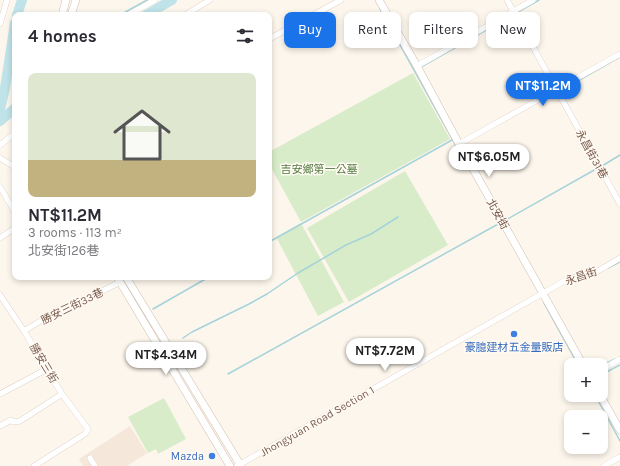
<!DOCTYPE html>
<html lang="en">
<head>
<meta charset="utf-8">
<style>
  :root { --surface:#fff; --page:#f2f2f3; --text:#2b2b33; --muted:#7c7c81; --line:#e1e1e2; --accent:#1a73e8 }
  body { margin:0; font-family:Karla,"Noto Sans TC",sans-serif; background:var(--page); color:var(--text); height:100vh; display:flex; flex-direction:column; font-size:15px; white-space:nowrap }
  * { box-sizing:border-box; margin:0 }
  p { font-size:13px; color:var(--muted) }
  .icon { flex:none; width:22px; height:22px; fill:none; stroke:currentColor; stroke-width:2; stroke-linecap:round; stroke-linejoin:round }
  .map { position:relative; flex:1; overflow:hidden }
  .panel { position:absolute; left:12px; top:12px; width:260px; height:268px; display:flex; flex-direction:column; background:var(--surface); border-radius:8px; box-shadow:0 2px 6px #0003 }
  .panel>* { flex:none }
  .guide { position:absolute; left:284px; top:12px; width:276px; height:36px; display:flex; gap:8px }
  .buttons { position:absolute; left:564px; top:358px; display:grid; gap:8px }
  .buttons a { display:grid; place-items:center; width:44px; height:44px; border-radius:8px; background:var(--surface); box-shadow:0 2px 6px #0003; font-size:20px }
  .price { position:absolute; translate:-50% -34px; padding:0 9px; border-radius:14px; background:#fff; color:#222; font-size:13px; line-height:26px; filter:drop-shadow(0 1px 2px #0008) }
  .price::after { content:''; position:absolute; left:50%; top:24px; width:12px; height:9px; margin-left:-6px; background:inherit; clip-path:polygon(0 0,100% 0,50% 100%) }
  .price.selected { background:var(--accent); color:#fff }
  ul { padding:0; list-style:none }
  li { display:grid; align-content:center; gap:8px; height:212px; padding:0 16px }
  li+li { border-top:1px solid var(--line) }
  li span { display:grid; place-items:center; height:124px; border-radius:8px; color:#555 }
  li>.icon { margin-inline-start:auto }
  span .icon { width:72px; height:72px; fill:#fffc; stroke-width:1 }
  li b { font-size:17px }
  h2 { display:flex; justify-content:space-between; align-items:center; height:48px; padding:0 16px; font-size:17px }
  .tag { padding:0 14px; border-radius:8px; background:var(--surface); box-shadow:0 2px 6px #0003; font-size:14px; line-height:36px }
  .tag.selected { background:var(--accent); color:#fff }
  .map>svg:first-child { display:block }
  .residential { fill:#f5e8da }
  .green { fill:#d8ecc9 }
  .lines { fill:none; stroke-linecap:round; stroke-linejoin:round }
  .stream { stroke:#a5d3da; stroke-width:1.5 }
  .river { stroke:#bfe3e8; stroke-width:10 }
  .minor-casing { stroke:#d1beb0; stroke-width:6 }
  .tertiary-casing { stroke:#d1beb0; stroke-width:8 }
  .minor { stroke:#fff; stroke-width:5.5 }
  .tertiary { stroke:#fff; stroke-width:7 }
  .shop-dot { fill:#3f7fe0; stroke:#fffaf3; stroke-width:1.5 }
  .labels { text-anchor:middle; stroke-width:3; stroke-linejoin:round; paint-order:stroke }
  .street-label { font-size:11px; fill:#7a5c4d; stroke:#fffaf3 }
  .park-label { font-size:11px; fill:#537a41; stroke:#fffaf3 }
  .shop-label { font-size:11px; fill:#366cbe; stroke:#fffaf3 }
</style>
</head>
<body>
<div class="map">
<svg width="620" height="466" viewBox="0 0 620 466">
  <rect width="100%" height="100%" fill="#fdf6ec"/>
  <path class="residential" d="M130,426l17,27 -20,13h-44l-4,-7z"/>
  <path class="green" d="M413,73l37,66 -149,83 -32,-58v-12z
    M405,171l43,74 -99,57 -42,-74z
    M301,223l43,79 -26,14 -42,-79z
    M164,398l22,41 -28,15 -2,-5 -8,4 -20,-36z"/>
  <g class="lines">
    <path class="stream" d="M380,9l86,155
      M518,12l21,-12
      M120,15l27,-15
      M421,67l90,-51
      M569,86l51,-29
      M602,166l18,-11
      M504,221l92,-52
      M269,242l183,-102
      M608,268l12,-6
      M578,280l17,-6
      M544,303l34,62
      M153,309l56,-32
      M183,338l9,-6 57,-28 18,-10 31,-21 48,-28 25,-11 27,-17
      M601,366l14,-7
      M228,374l272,-151
      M601,375l19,-10
      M595,395l25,46"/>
    <path class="river" d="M17,15l5,-15
      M146,15l26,-15
      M0,109l5,-21 10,-65
      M0,121l15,-13"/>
    <defs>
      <path id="minor" d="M507,0l113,204
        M128,15l27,-15
        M185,15l25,-15
        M0,24l7,-24
        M269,39l72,-39
        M417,66l116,-66
        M459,144l161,-90
        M0,145l15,-12
        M0,158l15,9
        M0,187l15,25
        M0,238l15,-10
        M0,295l24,36 38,63 26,35 -3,5 -51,32
        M24,331l33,-20 10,-5 14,-4 39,-20
        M601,370l19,-11
        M0,394l47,-25
        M0,426l11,-6 2,2 7,-1 42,-27
        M90,458l5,8
        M237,466l331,-187 30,-8 22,-13
        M604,466l16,-9"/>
      <path id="tertiary" d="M379,0l38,66 42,78 124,221
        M62,15l4,-15
        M71,15l5,-15
        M117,277l113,189
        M126,277l115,189
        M600,395l20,35"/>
    </defs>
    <use href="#minor" class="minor-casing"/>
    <use href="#tertiary" class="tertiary-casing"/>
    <use href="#minor" class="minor"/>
    <use href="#tertiary" class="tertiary"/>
  </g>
  <g class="shop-dot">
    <circle cx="514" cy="334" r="4"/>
    <circle cx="212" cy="456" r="4"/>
  </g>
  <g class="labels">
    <g class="street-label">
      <text transform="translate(592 154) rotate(61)" y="4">永昌街31巷</text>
      <text transform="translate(498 214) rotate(61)" y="4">北安街</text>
      <text transform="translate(581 276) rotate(-19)" y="4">永昌街</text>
      <text transform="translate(72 306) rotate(-26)" y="4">勝安三街33巷</text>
      <text transform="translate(44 363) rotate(59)" y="4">勝安三街</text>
      <text transform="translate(317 421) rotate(-30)" y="4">Jhongyuan Road Section 1</text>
    </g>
    <g class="park-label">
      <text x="319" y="173">吉安鄉第一公墓</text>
    </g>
    <g class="shop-label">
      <text x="514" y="351">豪臆建材五金量販店</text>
      <text x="204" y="460" text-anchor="end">Mazda</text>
    </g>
  </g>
</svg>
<div class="buttons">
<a>+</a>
<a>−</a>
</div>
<b class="price selected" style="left:543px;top:107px">NT$11.2M</b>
<b class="price" style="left:489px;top:178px">NT$6.05M</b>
<b class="price" style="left:385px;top:372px">NT$7.72M</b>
<b class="price" style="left:166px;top:376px">NT$4.34M</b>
<div class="guide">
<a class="tag selected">Buy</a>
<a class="tag">Rent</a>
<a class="tag">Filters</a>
<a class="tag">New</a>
</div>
<section class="panel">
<h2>4 homes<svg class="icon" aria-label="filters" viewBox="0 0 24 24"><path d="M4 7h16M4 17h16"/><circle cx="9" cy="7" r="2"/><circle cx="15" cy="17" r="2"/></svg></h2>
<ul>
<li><span style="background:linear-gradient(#dfe7d0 70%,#c2b280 0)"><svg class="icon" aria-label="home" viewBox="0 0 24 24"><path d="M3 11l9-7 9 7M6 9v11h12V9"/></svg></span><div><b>NT$11.2M</b><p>3 rooms · 113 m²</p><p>北安街126巷</p></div></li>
</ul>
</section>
</div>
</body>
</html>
